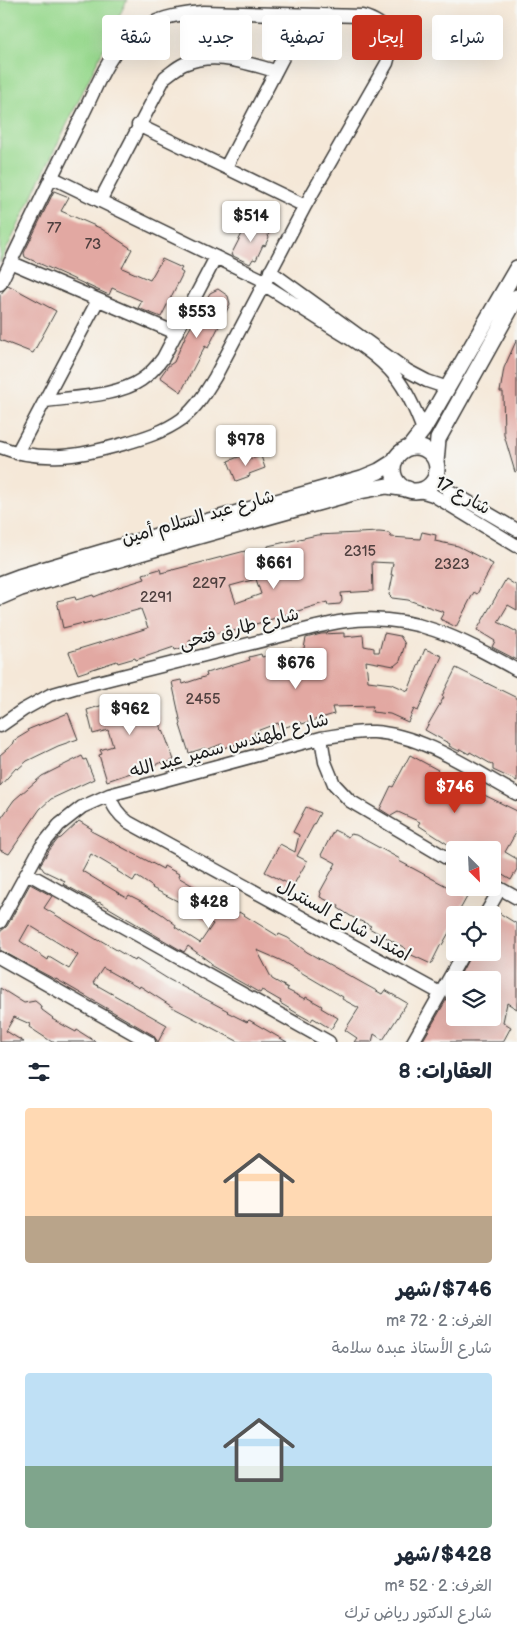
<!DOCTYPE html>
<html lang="ar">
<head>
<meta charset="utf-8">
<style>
  :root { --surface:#fff; --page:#f2f2f3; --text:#1f2937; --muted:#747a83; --accent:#c8321e }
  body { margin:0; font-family:"Balsamiq Sans","Playpen Sans Arabic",sans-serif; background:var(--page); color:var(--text); direction:rtl; height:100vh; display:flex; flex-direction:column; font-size:19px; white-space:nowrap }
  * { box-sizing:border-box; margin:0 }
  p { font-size:16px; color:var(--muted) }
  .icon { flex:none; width:28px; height:28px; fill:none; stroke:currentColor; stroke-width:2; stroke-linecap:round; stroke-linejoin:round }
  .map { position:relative; height:1042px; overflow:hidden; direction:ltr }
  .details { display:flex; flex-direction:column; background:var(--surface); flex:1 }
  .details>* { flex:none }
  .hud { position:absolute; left:15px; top:15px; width:488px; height:45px; direction:rtl; display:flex; gap:10px }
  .needle { width:32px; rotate:156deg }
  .buttons { position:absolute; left:446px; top:841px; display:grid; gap:10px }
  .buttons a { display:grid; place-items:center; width:55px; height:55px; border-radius:5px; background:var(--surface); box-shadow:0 5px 20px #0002; font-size:25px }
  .price { position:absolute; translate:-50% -42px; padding:0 11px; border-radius:5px; background:#fff; color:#222; font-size:16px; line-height:32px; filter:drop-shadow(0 1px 2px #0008) }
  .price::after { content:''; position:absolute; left:50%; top:30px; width:15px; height:11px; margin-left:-8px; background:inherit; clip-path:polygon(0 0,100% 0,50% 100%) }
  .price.on { background:var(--accent); color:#fff }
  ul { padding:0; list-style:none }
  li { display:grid; align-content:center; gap:10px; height:265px; padding:0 25px }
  li span { display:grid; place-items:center; height:155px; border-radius:5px; color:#555 }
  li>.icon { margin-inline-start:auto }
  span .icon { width:90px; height:90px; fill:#fffc; stroke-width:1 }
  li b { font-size:21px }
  h2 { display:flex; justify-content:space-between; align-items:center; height:60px; padding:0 25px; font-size:21px }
  .chip { padding:0 18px; border-radius:5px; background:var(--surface); box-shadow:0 5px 20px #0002; font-size:18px; line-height:45px }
  .chip.on { background:var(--accent); color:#fff }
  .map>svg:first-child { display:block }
  .grass { fill:#99d98f; stroke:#5a7a56 }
  .building { fill:#e2a8a2; fill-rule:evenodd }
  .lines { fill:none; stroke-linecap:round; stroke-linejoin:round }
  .minor-casing { stroke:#3d3b38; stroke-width:15 }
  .tertiary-casing { stroke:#3d3b38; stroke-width:18 }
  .minor { stroke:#fff; stroke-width:12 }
  .tertiary { stroke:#fff; stroke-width:15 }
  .labels { text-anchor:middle; stroke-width:4.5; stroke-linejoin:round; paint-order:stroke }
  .number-label { font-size:15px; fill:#4e3f3e }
  .street-label { font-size:18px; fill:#1c1c1c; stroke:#f6f6f2 }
</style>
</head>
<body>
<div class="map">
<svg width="517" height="1042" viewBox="0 0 517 1042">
  <rect width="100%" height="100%" fill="#f6f6f2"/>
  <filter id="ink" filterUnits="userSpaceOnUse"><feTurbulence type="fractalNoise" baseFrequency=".02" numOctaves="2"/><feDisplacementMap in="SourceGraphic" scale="10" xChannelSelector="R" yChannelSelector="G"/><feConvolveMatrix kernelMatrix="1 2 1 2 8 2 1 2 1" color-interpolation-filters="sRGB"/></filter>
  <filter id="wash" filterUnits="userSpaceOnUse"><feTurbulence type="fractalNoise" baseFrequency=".0096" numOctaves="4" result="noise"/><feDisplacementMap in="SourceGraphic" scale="20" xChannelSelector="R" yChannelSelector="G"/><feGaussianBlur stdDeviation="1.12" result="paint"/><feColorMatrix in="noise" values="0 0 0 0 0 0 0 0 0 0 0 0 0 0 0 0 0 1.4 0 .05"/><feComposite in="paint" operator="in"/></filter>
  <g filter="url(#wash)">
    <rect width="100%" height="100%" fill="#f5e8d8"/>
    <path class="grass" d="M0,0h127l-127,263z"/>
    <g id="blocks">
      <path class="building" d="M54,191l15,6 -8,14 39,17 32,21 -10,19 28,12 12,-21 20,9 -2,3 3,2 -22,44 -23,-9 4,-7 -30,-13 -3,7 -84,-38 -1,-4z
        M248,222l13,6 1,-2 7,6 -1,4 1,1 -4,9 -2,-1 -7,15 -3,-1 -3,5 -19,-9z
        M8,285l48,26 -23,42 -33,-13v-45z
        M218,289l10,7 2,8 -22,44 -3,-2 -24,46 -21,-15 8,-11 6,-4 11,-25 25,-44z
        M517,339v132l-2,1 -11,-37 -1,-43h-3l4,-24z
        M241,456l3,5 17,-5 4,12 -16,6 1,2 -14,5 -8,-20z
        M379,532l10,1 2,4 29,2 2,-7 14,3 -1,6 23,5 35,18 -16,30 -3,-2 -18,35 -16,-8 4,-7 -36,-12 -16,-2 -3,-3 4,-20h-2l2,-12 -21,-1 1,29 -32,2 1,8 -2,3 -12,1 -1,-3 -97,30 -2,-2 -39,11 1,4 -15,5 -1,-3 -38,13 -1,-2 -17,5 -1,-2 -39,13 -9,-22 79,-24 -7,-19 -58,16v-2l-20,5 -6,-27 18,-4 1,3 17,-5 1,2 25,-10 26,-8 -2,-5 17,-5 1,4 84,-22 1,4 22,-6v-3l49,-11zM256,579l5,15 -25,9 -6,-17z
        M506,579l11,7v24l-9,-5 -10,17 19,10v28l-25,-13 3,-6 -18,-11z
        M344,633v4l19,-2 1,11 10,2v4h5l5,-19 16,3 5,8 -5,17 -6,5 -28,-5 2,20 24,3 16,7 17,-42 17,7 -24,55 -4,-2 -6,13 -18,-8 -18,-2 1,-6 -41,1 2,7 -32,10 -1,-2 -21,7 -2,-6 -24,9 2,6 -32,10 -2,-4 -16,6 -1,-2 -16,5 -9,-28 1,-1 -9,-42 9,-2 2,4 24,-8 -1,-3 44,-13 -1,-3 12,-3 1,3 13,-3v3l18,-8 10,4 3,-15 15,-4z
        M456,668l61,30v83l-24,-11v-5l-23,-13 -1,2 -9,-5 -1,2 -10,-5 1,-2 -25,-14 19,-33 -2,-1z
        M138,697l1,4 15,-4 8,34 1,-1 11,30 -11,4v-2l-56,19 -8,-26 3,-1 -2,-4 13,-4 -5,-16 -15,4 -6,-24 29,-9z
        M68,713l10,26 -20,7 -31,15 -9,8 -2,-1 -16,18v-31l14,-12 -1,-2 15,-9 -1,-2z
        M410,755l28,15 -6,11 15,9 3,-6 7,4 5,-8 13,8 -1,2 43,21v20l-12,21 12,7v10l-6,11 -12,-7 -2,4 -5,-1v-26h-38l-6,-3 1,-2 -31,-20 2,-3 -22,-10 -7,4 -11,-7 11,-23 2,1z
        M82,756l2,4 2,-1 8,20 -43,20 -11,10 -31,45 -9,-4v-30l14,-20 28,-24z
        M306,807l14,6 -23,43 10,5 -14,25 -28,-14 15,-28 15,8 4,-17 -6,-3z
        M79,821l13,8 -1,2 72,38 1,-3 15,8 -1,3 34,20 -3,4 3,2 24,13 3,-4 39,24 1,-2 9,4 19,14 75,42 3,-4 22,13 -24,37 -9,-6 -2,8h-18l3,-4 -12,-8 14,-22 -17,-9 1,-2 -63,-37 -23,-10 15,29 16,9 -1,2 18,9 1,-2 16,9 -1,2 17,10 -7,11 -18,-11 -2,3 -11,-6 -20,-12 1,-2 -19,-11 -2,3 -50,-28 1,-2 -23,-17 -4,6 -85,-50 -1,1 -20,-11 -15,-8 2,-3 -21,-10 -4,-6 8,-13 10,-13 3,-1zM91,854l27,16 -1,1 16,10 3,-5 17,11 -1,1 35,18 -2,2 28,16 -13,19 -25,-16 1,-2 -13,-10 -22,-14 -12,-6 -2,3 -45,-27z
        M334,830l14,7 2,-3 6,1 44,24 -1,2 68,36 -10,18h-2v7l-13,23 -1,-1 -10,20 -28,-13 2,-3 -36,-20 2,-2 -19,-9 -14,-9 1,-2 -19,-9 1,-4 -1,-1 16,-29 -15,-8z
        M30,884l22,12 -8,12 55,33 1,-1 35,21 1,-2 32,20 60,32 -1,1 20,10 2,-2 38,22h-48l-65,-34 -34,-22 -1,2 -36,-20 -10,15 74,42 -9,17 -5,-7 -97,-56v1l-56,-30v-18l7,-6zM29,925l49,30 -9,14 -20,-12 -1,3 -28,-19z
        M496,911l21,13v85l-10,-6 -4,19 8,5 -8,15h-81l27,-47 6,3v20h37v-38h-23l-9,-5 12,-23h20v-34z
        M0,988l24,15 11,-2 5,4 2,5 11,8 -1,1 24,13 1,-2 19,12h-44l-23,-15 1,-3 -16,-7 -8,14 18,11h-24z"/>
    </g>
  </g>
  <g filter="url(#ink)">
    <use href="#blocks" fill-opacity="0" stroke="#3d3b38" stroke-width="1"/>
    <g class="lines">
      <defs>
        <path id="minor" d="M138,125l167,81
          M226,167l79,-152
          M51,177l214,104
          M100,201l65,-124c6,-4 12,-10 19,-13 31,-13 61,-1 92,7
          M10,262l166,71
          M270,271l138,100 19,10 21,7
          M0,284c27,-56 54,-113 82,-168 14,-27 25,-62 50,-81 22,-17 45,-21 71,-23l159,4c25,7 33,21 25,47l-82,143 -90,171c-9,15 -19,31 -33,42 -18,13 -38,19 -59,25 -43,12 -81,19 -123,3
          M263,284c23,14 46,29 68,43 23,14 47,28 64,49 13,16 21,35 28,54
          M46,401c28,-4 72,-5 95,-21 9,-6 16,-14 22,-22l53,-101
          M17,453l81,-153
          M437,469l3,12 8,9 69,40
          M417,490l16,5 84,51
          M0,726l23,-16 27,-15 24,-7 242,-61c10,-2 20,-5 30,-6 67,-9 115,18 171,49
          M321,738l4,24 9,22 16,17 105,62
          M109,795c4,12 9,19 19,27l312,171
          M27,873l302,169
          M492,884l25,14
          M485,915l15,-26
          M0,922l41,-75 18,-22 23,-18 27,-12 212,-57c18,-3 35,-7 53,-6 50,3 100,39 143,62
          M0,958l149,84
          M413,1042l51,-90"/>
        <path id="tertiary" d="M393 469a22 22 0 1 1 44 0a22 22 0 1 1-44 0Z
          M409,448l14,-18 94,-162
          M436,462l2,-23 79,-142
          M0,584l19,-7 158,-47 185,-52 17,-7 16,-10
          M0,597l21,-9 160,-47 179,-50 27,-5 21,3"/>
      </defs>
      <use href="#minor" class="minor-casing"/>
      <use href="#tertiary" class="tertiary-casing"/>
      <use href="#minor" class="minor"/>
      <use href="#tertiary" class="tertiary"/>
    </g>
  </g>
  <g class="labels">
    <g class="number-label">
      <text x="54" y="233">77</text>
      <text x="93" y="249">73</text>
      <text x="360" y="556">2315</text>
      <text x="452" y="569">2323</text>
      <text x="209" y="588">2297</text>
      <text x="156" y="602">2291</text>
      <text x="203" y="704">2455</text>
    </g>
    <g class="street-label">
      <text transform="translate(463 495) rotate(29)" y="6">شارع 17</text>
      <text transform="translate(198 517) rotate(-16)" y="6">شارع عبد السلام أمين</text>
      <text transform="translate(239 628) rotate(-14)" y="6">شارع طارق فتحى</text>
      <text transform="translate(229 745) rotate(-15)" y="6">شارع المهندس سمير عبد الله</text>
      <text transform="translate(344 920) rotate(29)" y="6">امتداد شارع السنترال</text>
    </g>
  </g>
</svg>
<div class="buttons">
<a><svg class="needle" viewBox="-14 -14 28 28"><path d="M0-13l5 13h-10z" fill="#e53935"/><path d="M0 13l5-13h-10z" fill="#747a83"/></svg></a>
<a><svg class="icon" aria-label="locate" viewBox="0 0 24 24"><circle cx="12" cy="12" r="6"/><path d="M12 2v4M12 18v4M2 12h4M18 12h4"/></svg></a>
<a><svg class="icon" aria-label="layers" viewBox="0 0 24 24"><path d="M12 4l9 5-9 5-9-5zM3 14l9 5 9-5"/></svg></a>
</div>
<b class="price" style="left:251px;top:243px">$514</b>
<b class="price" style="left:197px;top:339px">$553</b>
<b class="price" style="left:246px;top:467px">$978</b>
<b class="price" style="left:274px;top:590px">$661</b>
<b class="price" style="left:296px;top:690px">$676</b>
<b class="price" style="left:130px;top:736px">$962</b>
<b class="price on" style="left:455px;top:814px">$746</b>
<b class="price" style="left:209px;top:929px">$428</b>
<div class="hud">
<a class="chip">شراء</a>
<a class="chip on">إيجار</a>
<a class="chip">تصفية</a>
<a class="chip">جديد</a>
<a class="chip">شقة</a>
</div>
</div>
<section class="details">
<h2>العقارات: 8<svg class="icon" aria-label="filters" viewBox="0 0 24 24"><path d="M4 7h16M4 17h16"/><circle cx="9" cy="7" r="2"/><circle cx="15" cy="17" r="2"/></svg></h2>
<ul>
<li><span style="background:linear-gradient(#ffd9b3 70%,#b9a48a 0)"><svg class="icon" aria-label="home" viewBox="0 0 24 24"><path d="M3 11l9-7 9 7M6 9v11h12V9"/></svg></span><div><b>$746/شهر</b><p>الغرف: 2 · 72 m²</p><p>شارع الأستاذ عبده سلامة</p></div></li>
<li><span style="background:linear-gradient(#bfe0f5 60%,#7fa58c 0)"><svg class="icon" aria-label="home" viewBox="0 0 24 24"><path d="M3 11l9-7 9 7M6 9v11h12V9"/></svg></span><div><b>$428/شهر</b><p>الغرف: 2 · 52 m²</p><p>شارع الدكتور رياض ترك</p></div></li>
</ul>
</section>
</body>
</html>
